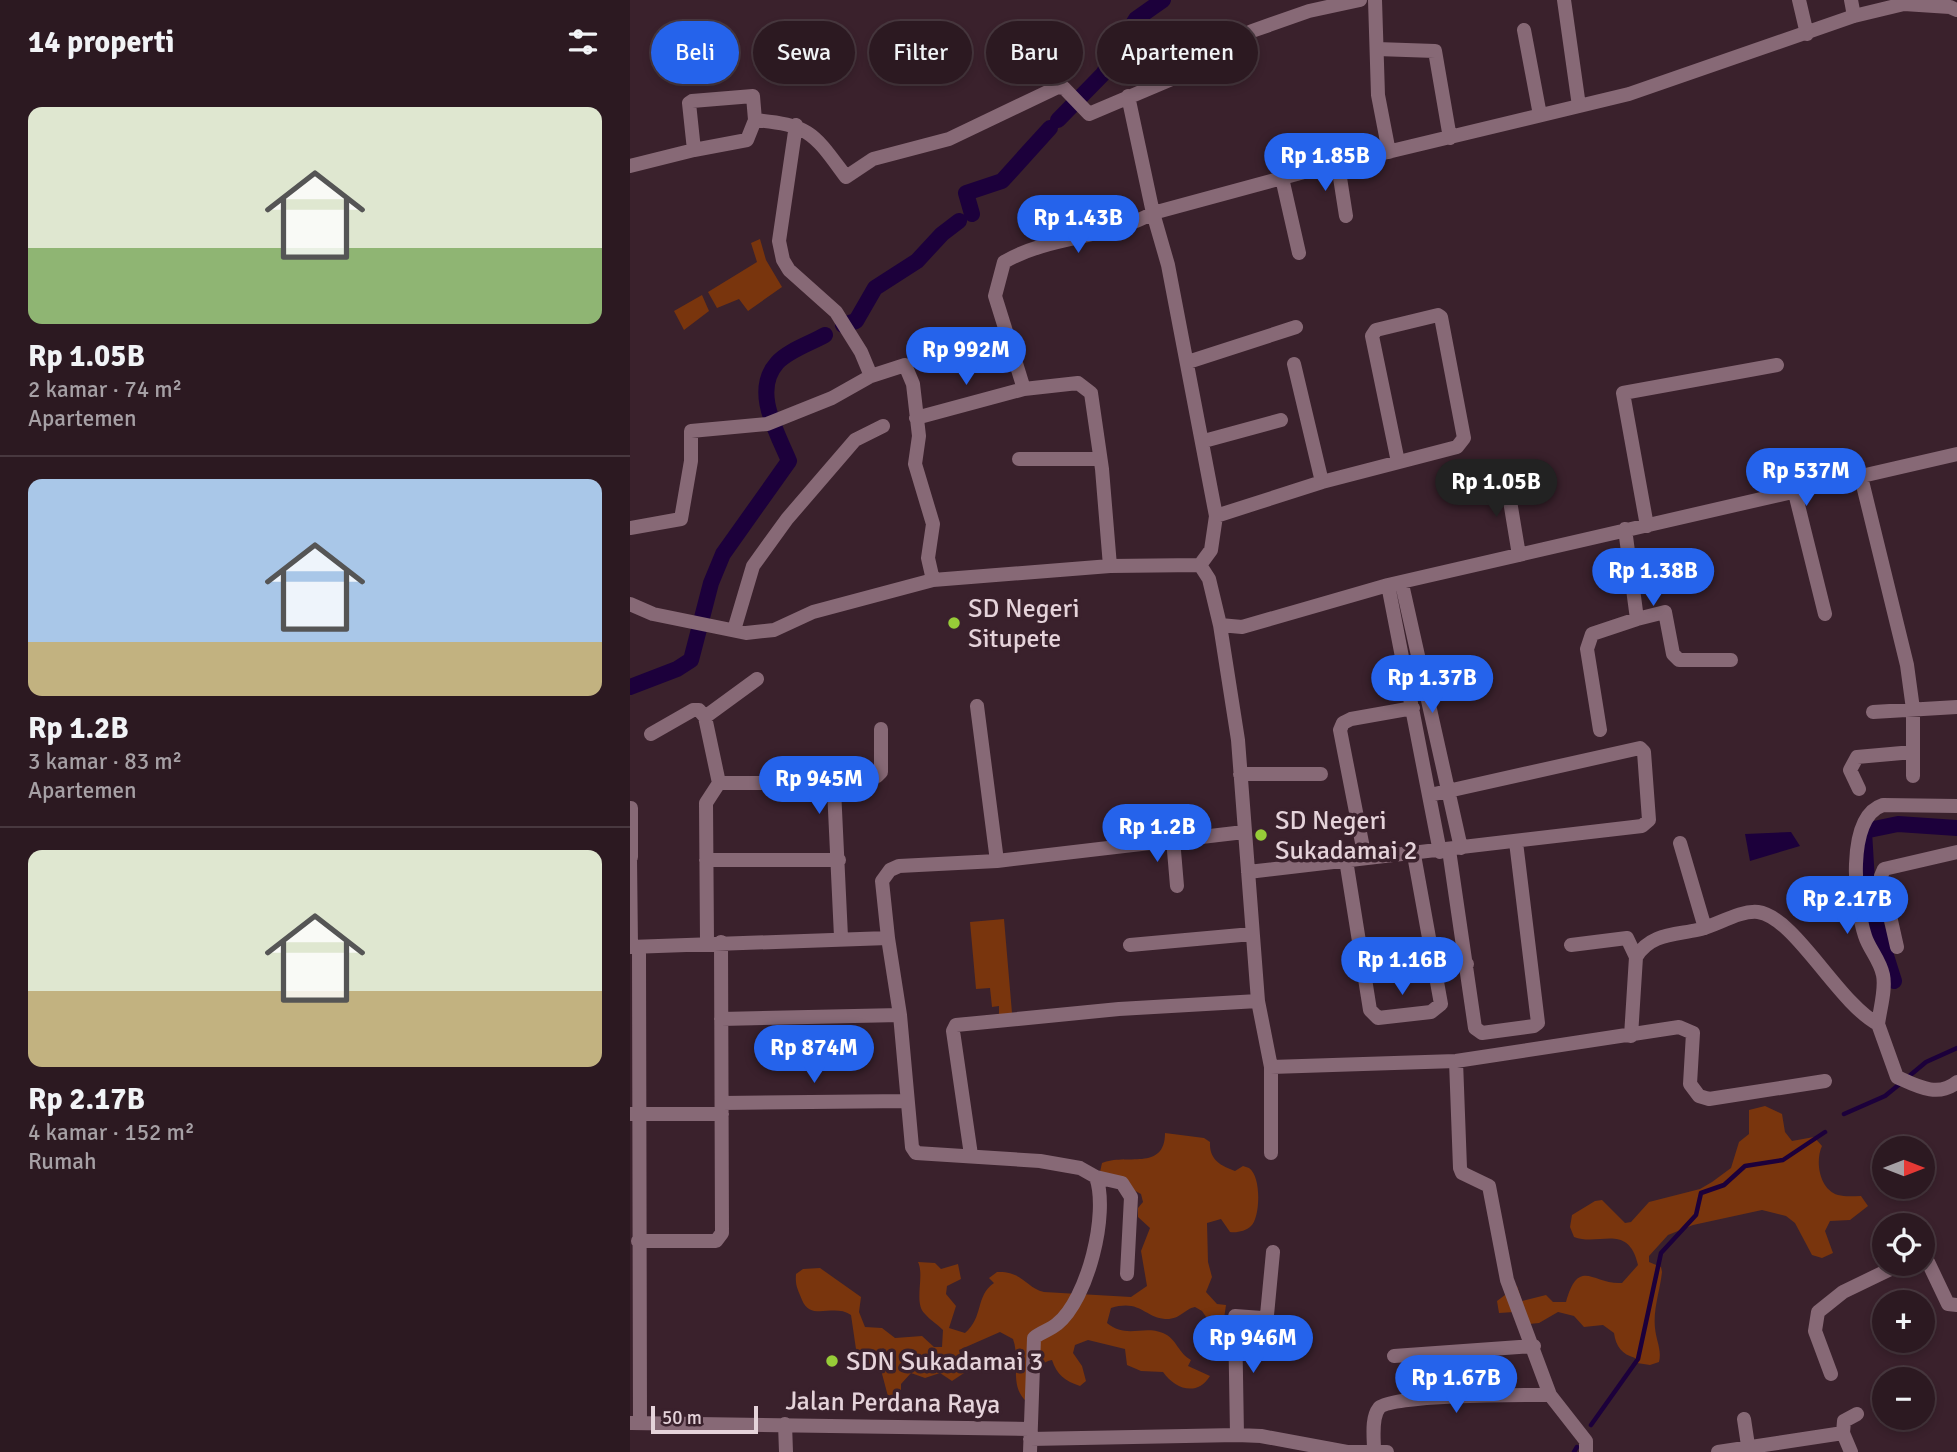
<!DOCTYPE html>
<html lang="id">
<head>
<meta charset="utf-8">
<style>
  :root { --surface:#2c1921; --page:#38262e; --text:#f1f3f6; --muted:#a6a0a5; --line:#48383f; --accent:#2563eb }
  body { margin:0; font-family:Signika,sans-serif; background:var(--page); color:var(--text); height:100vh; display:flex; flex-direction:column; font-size:26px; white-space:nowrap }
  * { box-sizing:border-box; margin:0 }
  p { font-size:23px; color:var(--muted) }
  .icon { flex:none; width:38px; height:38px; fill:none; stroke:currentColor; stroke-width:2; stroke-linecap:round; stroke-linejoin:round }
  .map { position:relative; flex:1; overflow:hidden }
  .side { display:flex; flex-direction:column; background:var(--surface); width:630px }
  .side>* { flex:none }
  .top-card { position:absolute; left:21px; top:21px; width:665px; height:63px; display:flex; gap:14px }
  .needle { width:46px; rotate:90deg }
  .tools { position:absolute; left:1242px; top:1136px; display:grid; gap:14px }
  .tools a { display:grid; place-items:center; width:63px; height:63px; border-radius:50%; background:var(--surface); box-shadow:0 4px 10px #0003,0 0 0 2px var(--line); font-size:35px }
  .scale { position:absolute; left:21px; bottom:18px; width:107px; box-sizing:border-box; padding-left:7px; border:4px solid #e5d3da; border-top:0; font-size:19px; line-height:24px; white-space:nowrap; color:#e5d3da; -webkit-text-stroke:5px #3a212c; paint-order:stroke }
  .price { position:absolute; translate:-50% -60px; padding:0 16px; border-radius:24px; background:var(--accent); color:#fff; font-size:23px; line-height:46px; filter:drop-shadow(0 2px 4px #0008) }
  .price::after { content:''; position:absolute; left:50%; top:42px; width:21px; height:16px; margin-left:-10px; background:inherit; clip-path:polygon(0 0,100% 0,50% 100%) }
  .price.current { background:#222; color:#fff }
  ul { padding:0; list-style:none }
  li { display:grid; align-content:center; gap:14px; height:371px; padding:0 28px }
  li+li { border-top:2px solid var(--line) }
  li span { display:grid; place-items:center; height:217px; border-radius:14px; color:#555 }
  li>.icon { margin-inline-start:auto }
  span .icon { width:126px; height:126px; fill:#fffc; stroke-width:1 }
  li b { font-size:30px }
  h2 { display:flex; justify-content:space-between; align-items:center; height:84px; padding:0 28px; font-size:30px }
  .chip { padding:0 24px; border-radius:32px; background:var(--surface); box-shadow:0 4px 10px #0003,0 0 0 2px var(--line); font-size:24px; line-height:63px }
  .chip.current { background:var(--accent); color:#fff }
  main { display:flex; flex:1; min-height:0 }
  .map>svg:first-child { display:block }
  .green { fill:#79350d }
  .water { fill:#1c003b }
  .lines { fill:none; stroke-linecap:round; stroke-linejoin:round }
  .stream { stroke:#1c003b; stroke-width:4.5 }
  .canal { stroke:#1c003b; stroke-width:16 }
  .minor { stroke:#876976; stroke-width:14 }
  .poi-dot { fill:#97cc38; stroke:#3a212c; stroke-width:2.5 }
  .labels { text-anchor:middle; stroke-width:7; stroke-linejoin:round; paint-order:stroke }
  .poi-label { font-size:26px; fill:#e5d3da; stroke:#3a212c; text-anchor:start }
  .street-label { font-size:26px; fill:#e5d3da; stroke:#3a212c }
</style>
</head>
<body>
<main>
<section class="side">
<h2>14 properti<svg class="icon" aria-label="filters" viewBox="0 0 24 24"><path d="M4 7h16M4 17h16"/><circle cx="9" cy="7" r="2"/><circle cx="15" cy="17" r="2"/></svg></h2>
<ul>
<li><span style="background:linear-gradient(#dfe7d0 65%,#8fb573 0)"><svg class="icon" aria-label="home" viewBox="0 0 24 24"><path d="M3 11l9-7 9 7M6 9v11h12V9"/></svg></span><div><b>Rp 1.05B</b><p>2 kamar · 74 m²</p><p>Apartemen</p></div></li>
<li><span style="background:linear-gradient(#a9c7e8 75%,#c2b280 0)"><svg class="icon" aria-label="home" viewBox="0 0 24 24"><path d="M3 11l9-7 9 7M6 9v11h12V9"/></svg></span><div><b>Rp 1.2B</b><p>3 kamar · 83 m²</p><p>Apartemen</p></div></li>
<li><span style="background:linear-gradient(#dfe7d0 65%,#c2b280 0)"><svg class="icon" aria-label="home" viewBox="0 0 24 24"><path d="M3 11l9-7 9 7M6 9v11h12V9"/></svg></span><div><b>Rp 2.17B</b><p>4 kamar · 152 m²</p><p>Rumah</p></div></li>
</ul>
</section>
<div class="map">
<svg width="1327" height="1452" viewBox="0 0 1327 1452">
  <rect width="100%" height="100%" fill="#3a212c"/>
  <path class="green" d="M130,239l6,21 16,27 -34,24 -9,-12 -22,9 -9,-16 49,-30 -6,-19z
    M72,295l7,16 -25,19 -10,-19z
    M374,919l8,94 -13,2v-9l-7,1 -2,-19 -14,1 -6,-67z
    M1135,1106l17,8 3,18 7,9 22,-4 8,9c-7,15 -3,43 16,49 7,2 16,1 23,1l7,10 -18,14 -20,1 -5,10 8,22 -11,5 -10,-3 -17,-32 -9,-7 -24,-6 -69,15 -25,10 -19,21v6l12,5 1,5c-2,19 -9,37 -7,56 1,12 7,22 4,34l-9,3 -13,-2 -2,-5c-13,-4 -19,-11 -21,-25l-11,-8 -19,2 -10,-11 -16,-4 -19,11 -10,1 -15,-12 -15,1 -2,-12 20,-15 5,15 24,-6 7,7h13c13,-46 27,-17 56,-19l16,-18c-10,-43 -39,-18 -64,-28l-4,-10 2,-12 23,-14 7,-1 23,23 6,-1 18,-20 51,-13 12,-7 19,-14 8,-26 10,-8v-24z
    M535,1133l39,5 6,4c-1,18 11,24 25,29l8,-5 6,2c13,9 11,50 2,58 -5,5 -14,7 -21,6l-9,-13 -14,4 1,39 4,15 -6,15 11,12 9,1 -2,14 -13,5 -9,-13 -7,-4c-11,2 -15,13 -30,12 -21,-2 -25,-20 -54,-11l-4,15c19,16 36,2 56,10 14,6 15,20 28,27l-3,6 22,10c-13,21 -35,13 -47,-4l-22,-1 -14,-6 -2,-16 -37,-9 -13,5 -2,8 9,13 4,15 -6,5c-15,-5 -23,-11 -28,-26 -18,3 -20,27 -25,42 -19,-16 -6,-41 -14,-63l-13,-7 -41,18 5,23 -12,8 -12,-8 -15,5 -14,-5 -10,11v16l-4,6 -7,-2 -9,-34 -4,-6 -8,1 -12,-9 -6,-41c-18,-12 -40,7 -49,-15 -4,-10 -7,-14 -6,-26l7,-5 17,-1 41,29 -2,15 6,15 17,1 13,10 27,-2 12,11h8l1,-17c-6,-6 -13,-10 -18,-16 -12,-11 0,-38 -7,-52l17,1 6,6 17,-5 3,15 -14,7 -1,8 10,12 -7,22 16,5c19,-16 10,-37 29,-50l-5,-5 8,-6c26,-1 28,15 47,20l87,5 16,-11 -6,-35 9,-23 -12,-11v-9l5,-6 -2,-8 -41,-22 2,-9c23,-10 63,9 63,-30z"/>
  <path class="water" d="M1161,832l9,14 -50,15 -5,-27z"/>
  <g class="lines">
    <path class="stream" d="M1278,1077l18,-15 31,-14
      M1214,1114l41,-18 16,-13
      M961,1425l47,-66 23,-106 35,-38 5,-22 23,-8 21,-19 38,-6 42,-28
      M944,1452l3,-5"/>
    <path class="canal" d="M428,120l45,-46 33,-55 27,-19
      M342,214l-6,-21 36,-12 48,-53
      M213,325l13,-4 19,-33 42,-27 25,-27 17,-13
      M0,687l47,-18 14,-9 20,-77 12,-29 66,-93c-12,-29 -37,-70 -12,-98 10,-12 34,-20 48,-28
      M1264,981l-26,-82 -4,-68 34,-7 59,4"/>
    <path class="minor" d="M745,0l3,95 11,57
      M934,0l15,106
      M1169,0l8,34
      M1221,0l3,16
      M894,30l16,85
      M747,49l58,2 15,87
      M498,96l25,117 15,52 48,251 -5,34 -11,15
      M125,120c56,5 59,14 91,57l27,-18 76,-20 109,-52 6,1 25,26 118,-50 30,-26 15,-7 57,-20 51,-11
      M166,125l-17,116 4,19 6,10 47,42 25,40 10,24 34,-11 8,19 6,52 -4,28 18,60 -5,34 5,22
      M708,165l8,51
      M0,166l64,-16 -5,-47 3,-2 61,-5 2,24 -8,20 -53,10
      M652,178l17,75
      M558,362l108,-35
      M664,364l28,118
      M286,418l108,-29
      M574,441l77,-21
      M389,459h81
      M876,477l13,78
      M1231,477l46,188 6,44v67
      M1165,493l30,121
      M586,516l106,-34 135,-35 7,-9 -23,-121 -3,-2 -62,15 -4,6 26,126
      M1017,526l-24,-133 154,-28
      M0,528l51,-9 10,-58v-30l76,-7 65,-26 39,-22
      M480,566l-8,-97 -11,-76 -13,-10 -54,6 -29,-93 9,-34c46,-27 103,-23 149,-49l151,-41 325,-78 225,-78 50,-12 46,3 7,3
      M772,584l59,264
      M758,585l52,267
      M0,604l23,10 93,19 28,-3 39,-18 120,-32 177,-14 90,-1 9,14 11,46 22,2 146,-42 569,-131
      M1007,619l28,-7 8,42 6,6h52
      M590,625l18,115 20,261 13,66 185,-6 223,-34 14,6 -3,51 9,12 10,3 116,-18
      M104,630l19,-64 34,-47 68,-79 28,-14
      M347,706l20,155
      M1243,712l84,-5
      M75,717l52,-38
      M970,730l-13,-81 5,-15 45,-15 -12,-90
      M21,734l42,-24h6l6,7 14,66 -13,20 1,139
      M610,774h81
      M89,783h117
      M1229,789l-9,-19 7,-13 56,-5
      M543,839l4,47
      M1050,843l25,85
      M819,850l26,178 7,5 52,-7 4,-3 -22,-181
      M0,857l1,90
      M1,857v-49
      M735,858l-25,-128 3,-7 8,-4 62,-11
      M76,860h133
      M716,860l24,150 8,8 53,-6 10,-8 -27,-149
      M618,872l394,-46 7,-6 -5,-68 -4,-4 -210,47
      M211,937l-7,-148 5,-9 38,-4 4,-4v-43
      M258,938l-6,-57 8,-11 9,-4 98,-5 247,-29
      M500,945l122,-11
      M941,945l56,-7 9,19
      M0,947l258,-9 12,77 12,132 4,6 124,8 40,7 16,9c13,36 -8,122 -39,147 -7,6 -16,8 -23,14l-4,114
      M1267,947l-16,-71 3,-7 73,-17
      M9,948l1,475
      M805,964h32
      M91,1019l179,-4
      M1248,1024c2,-15 8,-35 5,-49 -3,-15 -14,-26 -18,-39 -10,-30 -20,-119 18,-131l74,1
      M1001,1036l5,-79c14,-23 37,-22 61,-27 19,-4 42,-20 61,-18 37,5 80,91 120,112l19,53c20,9 41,21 60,5
      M826,1061l4,107 2,5 27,13 18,94 43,115 36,46v11
      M641,1067v86
      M92,1103l185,-2
      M0,1114h92
      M341,1155l-18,-124 3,-6 163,-16 139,-8
      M466,1177l26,6 9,14 -4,77
      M8,1241h78l6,-8 -1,-291
      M1293,1260l5,2 20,42 9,1
      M764,1356l140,-10
      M1201,1374l-16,-43 3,-19 25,-20 58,-28
      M1114,1419l5,33
      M1,1423l398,6
      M155,1424l1,28
      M607,1435l-2,-119 27,2 5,-3 6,-63
      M400,1439l207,-4 24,1 86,16
      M744,1450c0,-12 -3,-32 5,-42 12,-14 146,-13 171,-13
      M717,1452h40
      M1088,1452l125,-19
      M1221,1452l-8,-19 1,-12 13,-7"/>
  </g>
  <g class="poi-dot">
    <circle cx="324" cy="623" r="7"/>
    <circle cx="631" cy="835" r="7"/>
    <circle cx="202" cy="1361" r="7"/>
  </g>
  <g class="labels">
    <g class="poi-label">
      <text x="338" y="617">SD Negeri<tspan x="338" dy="30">Situpete</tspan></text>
      <text x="645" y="829">SD Negeri<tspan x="645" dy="30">Sukadamai 2</tspan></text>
      <text x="216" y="1370">SDN Sukadamai 3</text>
    </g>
    <g class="street-label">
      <text transform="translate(263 1402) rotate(1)" y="9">Jalan Perdana Raya</text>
    </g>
  </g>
</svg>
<div class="tools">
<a><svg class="needle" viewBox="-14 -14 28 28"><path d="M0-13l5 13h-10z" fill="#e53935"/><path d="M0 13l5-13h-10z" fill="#a6a0a5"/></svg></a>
<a><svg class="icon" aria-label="locate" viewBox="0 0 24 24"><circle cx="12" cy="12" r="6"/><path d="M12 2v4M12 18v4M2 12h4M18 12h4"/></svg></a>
<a>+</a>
<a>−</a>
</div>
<div class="scale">50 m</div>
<b class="price" style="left:695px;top:193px">Rp 1.85B</b>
<b class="price" style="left:448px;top:255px">Rp 1.43B</b>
<b class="price" style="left:336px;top:387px">Rp 992M</b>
<b class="price" style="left:1176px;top:508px">Rp 537M</b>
<b class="price current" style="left:866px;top:519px">Rp 1.05B</b>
<b class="price" style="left:1023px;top:608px">Rp 1.38B</b>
<b class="price" style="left:802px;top:715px">Rp 1.37B</b>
<b class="price" style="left:189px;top:816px">Rp 945M</b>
<b class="price" style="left:527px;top:864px">Rp 1.2B</b>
<b class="price" style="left:1217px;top:936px">Rp 2.17B</b>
<b class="price" style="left:772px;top:997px">Rp 1.16B</b>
<b class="price" style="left:184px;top:1085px">Rp 874M</b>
<b class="price" style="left:623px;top:1375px">Rp 946M</b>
<b class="price" style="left:826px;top:1415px">Rp 1.67B</b>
<div class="top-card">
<a class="chip current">Beli</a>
<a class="chip">Sewa</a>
<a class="chip">Filter</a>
<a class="chip">Baru</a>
<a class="chip">Apartemen</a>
</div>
</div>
</main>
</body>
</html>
